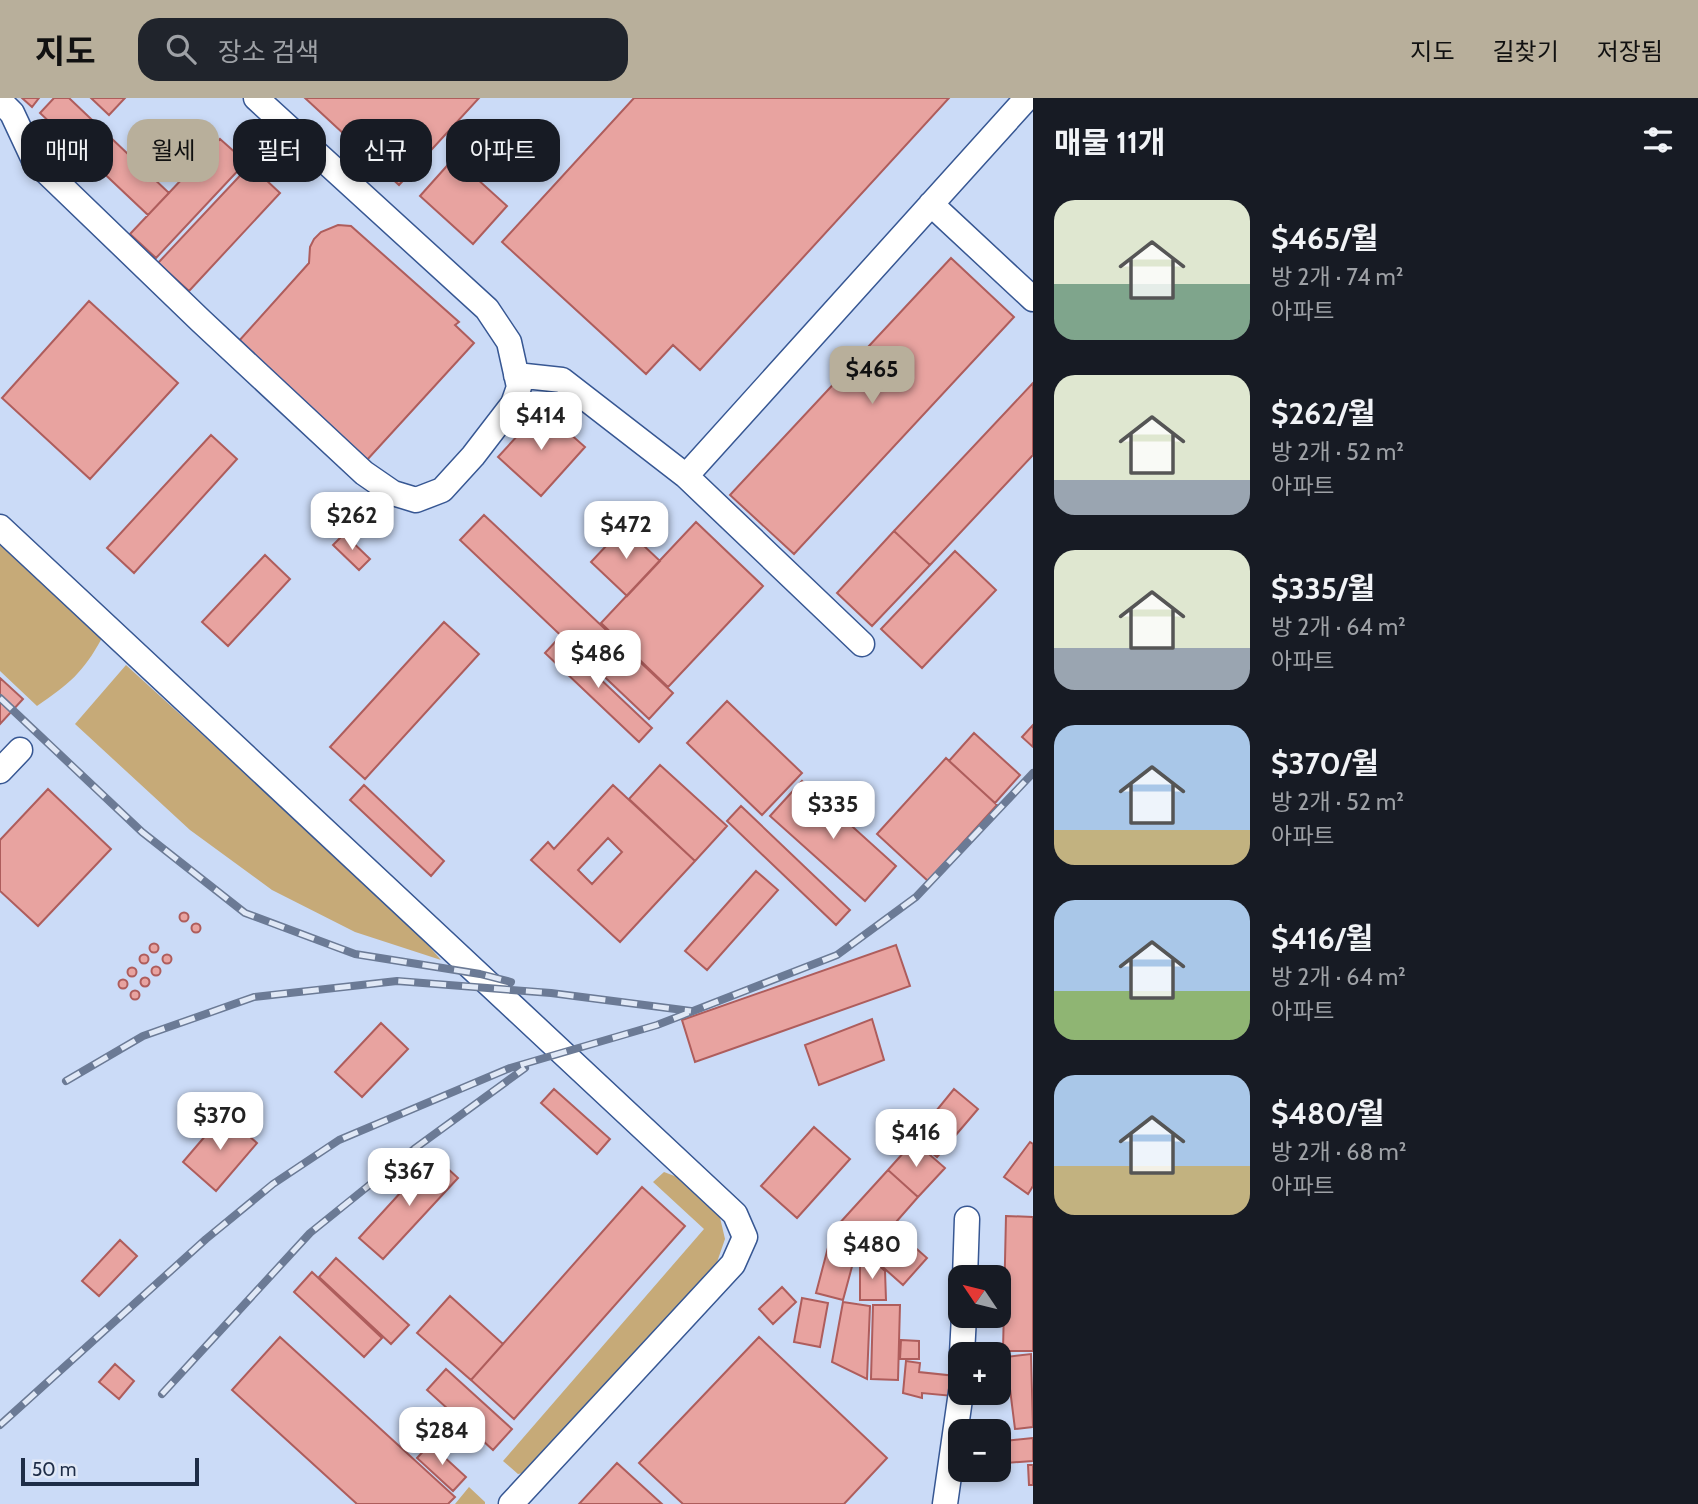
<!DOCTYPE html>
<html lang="ko">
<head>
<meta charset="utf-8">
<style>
  :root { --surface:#171b24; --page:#20242c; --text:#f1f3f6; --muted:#9ea1a6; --accent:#b8af9b }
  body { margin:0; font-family:Cabin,"Noto Sans KR",sans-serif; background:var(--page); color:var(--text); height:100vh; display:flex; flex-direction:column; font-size:26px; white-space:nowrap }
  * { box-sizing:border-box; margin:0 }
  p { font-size:23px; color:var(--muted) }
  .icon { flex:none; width:38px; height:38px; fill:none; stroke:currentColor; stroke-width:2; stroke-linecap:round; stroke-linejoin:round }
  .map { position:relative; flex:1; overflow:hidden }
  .details { display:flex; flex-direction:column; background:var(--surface); width:665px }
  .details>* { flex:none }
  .banner { position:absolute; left:21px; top:21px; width:665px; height:63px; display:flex; gap:14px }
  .needle { width:46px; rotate:305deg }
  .buttons { position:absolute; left:948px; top:1167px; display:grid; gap:14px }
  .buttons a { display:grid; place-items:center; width:63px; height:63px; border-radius:14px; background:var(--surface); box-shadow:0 4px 10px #0003; font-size:35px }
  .scale { position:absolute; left:21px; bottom:18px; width:178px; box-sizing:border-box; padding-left:7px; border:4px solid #1e2d47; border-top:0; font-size:19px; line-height:24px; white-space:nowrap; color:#1e2d47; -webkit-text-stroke:5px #e0e8f6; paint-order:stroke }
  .price { position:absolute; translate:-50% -60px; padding:0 16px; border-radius:14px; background:#fff; color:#222; font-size:23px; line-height:46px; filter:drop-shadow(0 2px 4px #0008) }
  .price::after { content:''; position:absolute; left:50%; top:42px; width:21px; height:16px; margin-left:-10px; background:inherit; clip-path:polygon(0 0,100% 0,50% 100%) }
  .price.current { background:var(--accent); color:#111 }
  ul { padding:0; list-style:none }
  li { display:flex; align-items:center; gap:21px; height:175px; padding:0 21px }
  li span { display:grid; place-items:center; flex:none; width:196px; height:140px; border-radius:21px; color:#555 }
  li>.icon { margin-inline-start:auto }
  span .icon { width:84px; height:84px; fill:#fffc; stroke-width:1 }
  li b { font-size:30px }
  h2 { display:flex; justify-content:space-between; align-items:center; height:84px; padding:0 21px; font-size:30px }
  .chip { padding:0 24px; border-radius:21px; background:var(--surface); box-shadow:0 4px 10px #0003; font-size:24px; line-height:63px }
  .chip.current { background:var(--accent); color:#111 }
  header { display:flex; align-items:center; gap:42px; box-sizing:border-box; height:98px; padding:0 35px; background:var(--accent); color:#111 }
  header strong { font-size:33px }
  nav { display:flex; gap:38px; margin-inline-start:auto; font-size:24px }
  .search { width:490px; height:63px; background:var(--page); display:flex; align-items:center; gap:18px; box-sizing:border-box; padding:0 24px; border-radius:21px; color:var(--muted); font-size:26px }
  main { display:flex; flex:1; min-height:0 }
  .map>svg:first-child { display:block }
  .green { fill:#c6aa78 }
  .building { fill:#e8a3a0; stroke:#ae5d5c; stroke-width:2; fill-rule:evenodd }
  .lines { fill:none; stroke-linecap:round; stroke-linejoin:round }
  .minor-casing { stroke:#375793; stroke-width:27 }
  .minor { stroke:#fff; stroke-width:24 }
  .rail-casing { stroke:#6b7a95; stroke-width:8 }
  .rail { stroke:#e0e8f6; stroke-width:5; stroke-dasharray:16; stroke-linecap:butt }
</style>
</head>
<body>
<header>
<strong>지도</strong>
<div class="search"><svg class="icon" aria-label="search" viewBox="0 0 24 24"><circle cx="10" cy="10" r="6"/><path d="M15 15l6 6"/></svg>장소 검색</div>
<nav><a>지도</a><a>길찾기</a><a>저장됨</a></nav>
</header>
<main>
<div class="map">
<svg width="1033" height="1406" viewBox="0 0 1033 1406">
  <rect width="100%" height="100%" fill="#cbdbf7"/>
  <path class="green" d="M0,447l102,93c-19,35 -33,46 -65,68l-37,-35z
    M126,567l284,259 31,36 -86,-28 -83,-42 -82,-60 -115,-106z
    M664,1074l21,8 33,29 7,30 -10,29 -182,203 -15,3 -15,-13 201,-232 -51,-47z
    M469,1389l16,15v2h-30z"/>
  <path class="building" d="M22,0h17l-7,9z
    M54,0h15l100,95 -21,22 -108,-102z
    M91,0h34l-16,17z
    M305,0h174l-80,87z
    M634,0h315l-249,272 -27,-25 -27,29 -144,-132z
    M220,41l26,23 -90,96 -26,-24z
    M454,60l53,48 -34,38 -53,-48z
    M250,67l30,28 -91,98 -31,-28z
    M338,127l13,1 108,96 -4,3 19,18 -108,118 -128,-119 71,-79 1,-16 4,-8 7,-7z
    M951,160l63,59 -220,237 -64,-59z
    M89,203l89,82 -88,96 -88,-81z
    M1033,285v72l-103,110 -36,-34z
    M542,311l43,38 -44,49 -43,-39z
    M211,337l26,24 -103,114 -27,-25z
    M484,417l189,178 -24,26 -189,-179z
    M696,424l67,64 -95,101 -67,-64z
    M624,429l36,34 -33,35 -36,-34z
    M894,433l36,34 -58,61 -35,-33z
    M344,436l26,25 -11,11 -26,-25z
    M955,453l41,39 -74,78 -41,-39z
    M265,457l25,24 -62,67 -26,-24z
    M444,524l35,32 -114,125 -35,-32z
    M558,541l94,89 -13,14 -94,-89z
    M0,580l23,21 -23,25z
    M727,603l75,72 -40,42 -75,-72z
    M1033,627v22l-11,-10z
    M974,635l46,42 -25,28 -46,-42z
    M946,660l51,47 -69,76 -51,-47z
    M660,667l67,61 -32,35 -66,-62z
    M802,683l94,85 -31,35 -95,-85z
    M364,687l80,76 -13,15 -81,-76z
    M613,687l82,76 -75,81 -89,-82 17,-18 6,7zM608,740l14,14 -30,32 -14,-14z
    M48,691l63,60 -73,77 -38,-35v-51z
    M741,708l109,104 -14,15 -109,-104z
    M756,773l22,19 -71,80 -22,-19z
    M179.5 819a4.5 4.5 0 1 1 9 0a4.5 4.5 0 1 1-9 0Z
    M191.5 830a4.5 4.5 0 1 1 9 0a4.5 4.5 0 1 1-9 0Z
    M149.5 850a4.5 4.5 0 1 1 9 0a4.5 4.5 0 1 1-9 0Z
    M896,847l14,41 -215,76 -13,-42z
    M139.5 861a4.5 4.5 0 1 1 9 0a4.5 4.5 0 1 1-9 0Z
    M162.5 861a4.5 4.5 0 1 1 9 0a4.5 4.5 0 1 1-9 0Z
    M151.5 873a4.5 4.5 0 1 1 9 0a4.5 4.5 0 1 1-9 0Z
    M127.5 874a4.5 4.5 0 1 1 9 0a4.5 4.5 0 1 1-9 0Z
    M140.5 884a4.5 4.5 0 1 1 9 0a4.5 4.5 0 1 1-9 0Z
    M118.5 886a4.5 4.5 0 1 1 9 0a4.5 4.5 0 1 1-9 0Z
    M130.5 897a4.5 4.5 0 1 1 9 0a4.5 4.5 0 1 1-9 0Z
    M872,921l12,41 -65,25 -14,-40z
    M381,925l27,26 -46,48 -27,-25z
    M554,991l56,50 -13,15 -56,-51z
    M954,991l24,20 -41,48 -23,-19z
    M224,1016l33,29 -41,48 -33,-29z
    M814,1029l36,32 -53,59 -36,-32z
    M914,1043l31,27 -27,29 -30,-27z
    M1030,1044l3,2v42l-5,8 -24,-17z
    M434,1058l24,22 -75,81 -24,-21z
    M888,1072l30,27 -50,57 -31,-28z
    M642,1089l43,39 -171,193 -43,-39z
    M1006,1118l27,1v134h-30z
    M892,1129l35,31 -24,27 -35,-31z
    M120,1142l17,16 -38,40 -17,-15z
    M830,1142l27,8 -14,52 -27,-7z
    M336,1160l73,67 -18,19 -72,-67z
    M873,1162l12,11 1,29h-26v-39z
    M312,1174l70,66 -18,19 -70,-65z
    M782,1189l14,15 -23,22 -14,-15z
    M450,1198l53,48 -32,36 -54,-47z
    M802,1200l26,5 -8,44 -26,-5z
    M843,1204l27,4 -3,73 -35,-17z
    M873,1207h27l-2,75 -27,-1z
    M280,1239l175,160 -7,7h-91l-125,-114z
    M759,1239l128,121 -43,46h-161l-44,-41z
    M901,1242l18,1v18h-19z
    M1031,1256l2,73 -18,2 -9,-72z
    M906,1263l14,2 -1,9 37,4 -3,20 -31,-3v5l-19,-5z
    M115,1266l19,17 -15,18 -20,-17z
    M446,1271l66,60 -19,21 -66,-60z
    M1033,1340v23l-27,2 -1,-22z
    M430,1346l36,33 -13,14 -36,-33z
    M617,1365l45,41h-83z
    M1028,1367h5v20h-4z"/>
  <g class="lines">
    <defs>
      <path id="minor" d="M0,3l12,12 22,47 167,161 163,152 29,20 23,7 26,-10 31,-34 40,-52 6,-17 -10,-45 -22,-33 -231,-211
        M931,106l102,95
        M516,277l46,5 124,96 341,-378
        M686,378l176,168
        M0,429l735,687 10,23 -12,27 -222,240
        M0,673l20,-21
        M965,1180l2,-59
        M962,1256l2,-38
        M945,1406l16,-112"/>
    </defs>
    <use href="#minor" class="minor-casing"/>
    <use href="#minor" class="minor"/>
    <defs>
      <path id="rail" d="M0,600l142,134 103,81 110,41 125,20 31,8
        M66,983l77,-45 111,-39 143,-16 154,12 140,18
        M162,1296l148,-161 104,-84 111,-81
        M0,1327l206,-186 67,-55 66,-44 171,-72 147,-43 180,-70 79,-58 117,-124"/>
    </defs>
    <use href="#rail" class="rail-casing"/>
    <use href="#rail" class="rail"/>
  </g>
</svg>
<div class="buttons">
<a><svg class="needle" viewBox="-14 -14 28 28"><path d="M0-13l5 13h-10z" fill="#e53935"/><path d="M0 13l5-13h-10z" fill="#9ea1a6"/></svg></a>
<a>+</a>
<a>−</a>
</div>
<div class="scale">50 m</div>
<b class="price current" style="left:872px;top:308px">$465</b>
<b class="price" style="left:541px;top:354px">$414</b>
<b class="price" style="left:352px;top:454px">$262</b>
<b class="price" style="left:626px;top:463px">$472</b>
<b class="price" style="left:598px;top:592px">$486</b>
<b class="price" style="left:833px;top:743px">$335</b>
<b class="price" style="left:220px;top:1054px">$370</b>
<b class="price" style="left:916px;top:1071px">$416</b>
<b class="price" style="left:409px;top:1110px">$367</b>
<b class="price" style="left:872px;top:1183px">$480</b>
<b class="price" style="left:442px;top:1369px">$284</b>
<div class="banner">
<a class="chip">매매</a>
<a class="chip current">월세</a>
<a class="chip">필터</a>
<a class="chip">신규</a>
<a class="chip">아파트</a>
</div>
</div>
<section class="details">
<h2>매물 11개<svg class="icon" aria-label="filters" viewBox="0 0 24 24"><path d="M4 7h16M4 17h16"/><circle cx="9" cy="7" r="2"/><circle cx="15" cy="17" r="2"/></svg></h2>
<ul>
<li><span style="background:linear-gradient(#dfe7d0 60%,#7fa58c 0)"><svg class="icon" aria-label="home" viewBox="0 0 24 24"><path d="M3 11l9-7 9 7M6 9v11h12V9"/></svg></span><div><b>$465/월</b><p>방 2개 · 74 m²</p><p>아파트</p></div></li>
<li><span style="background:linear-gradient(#dfe7d0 75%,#9aa5b1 0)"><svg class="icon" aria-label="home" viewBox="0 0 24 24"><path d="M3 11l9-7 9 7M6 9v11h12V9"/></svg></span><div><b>$262/월</b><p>방 2개 · 52 m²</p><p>아파트</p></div></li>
<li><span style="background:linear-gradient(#dfe7d0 70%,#9aa5b1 0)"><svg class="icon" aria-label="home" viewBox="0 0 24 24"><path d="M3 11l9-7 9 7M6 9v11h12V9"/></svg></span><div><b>$335/월</b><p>방 2개 · 64 m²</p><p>아파트</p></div></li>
<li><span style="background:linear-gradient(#a9c7e8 75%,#c2b280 0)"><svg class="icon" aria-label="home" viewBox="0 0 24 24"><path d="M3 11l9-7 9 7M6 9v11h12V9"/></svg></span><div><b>$370/월</b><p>방 2개 · 52 m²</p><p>아파트</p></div></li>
<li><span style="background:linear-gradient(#a9c7e8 65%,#8fb573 0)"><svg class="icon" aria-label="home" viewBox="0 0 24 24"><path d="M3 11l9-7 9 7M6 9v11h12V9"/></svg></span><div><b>$416/월</b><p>방 2개 · 64 m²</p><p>아파트</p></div></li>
<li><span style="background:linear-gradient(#a9c7e8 65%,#c2b280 0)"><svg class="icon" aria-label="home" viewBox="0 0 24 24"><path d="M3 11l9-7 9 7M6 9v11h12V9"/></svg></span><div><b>$480/월</b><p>방 2개 · 68 m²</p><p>아파트</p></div></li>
</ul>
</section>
</main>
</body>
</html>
